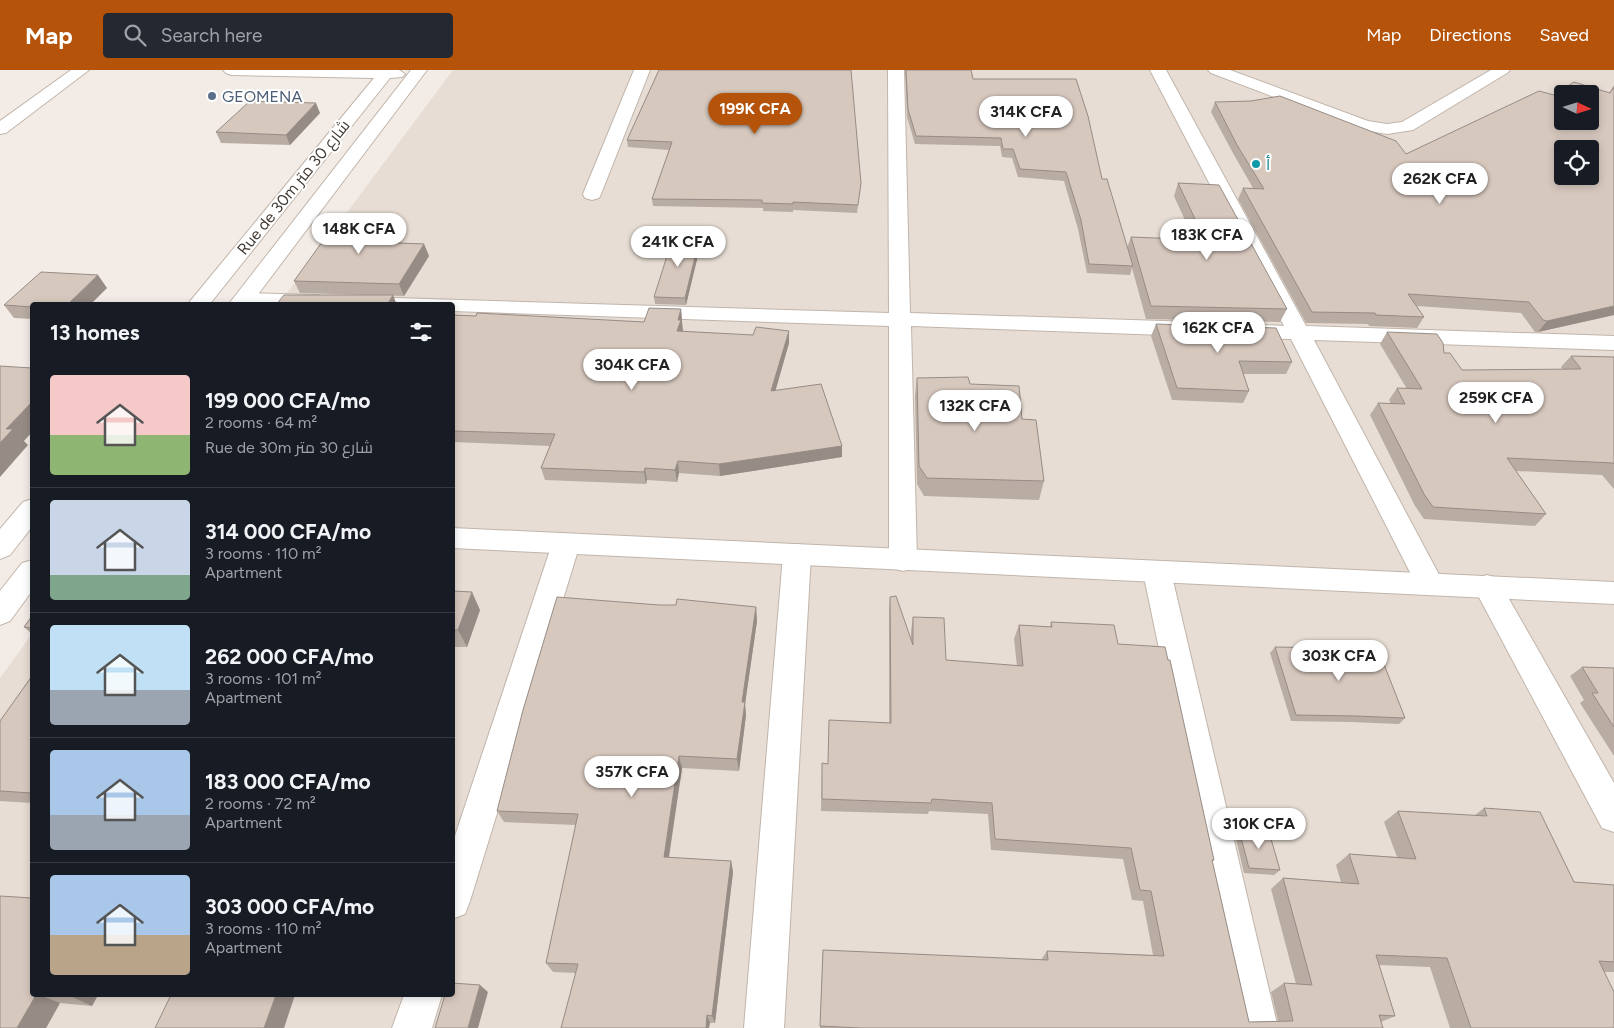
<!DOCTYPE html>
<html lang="en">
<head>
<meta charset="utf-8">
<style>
  :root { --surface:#171b24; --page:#242831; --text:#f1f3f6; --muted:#9ea1a6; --line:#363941; --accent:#b45309 }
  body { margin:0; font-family:Figtree,Cairo,sans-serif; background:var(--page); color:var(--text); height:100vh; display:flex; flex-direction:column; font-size:19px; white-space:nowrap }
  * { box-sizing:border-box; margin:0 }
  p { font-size:16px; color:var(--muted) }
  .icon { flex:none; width:28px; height:28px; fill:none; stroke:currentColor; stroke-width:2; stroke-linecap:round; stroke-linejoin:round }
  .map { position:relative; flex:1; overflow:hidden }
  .panel { position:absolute; left:30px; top:232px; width:425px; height:695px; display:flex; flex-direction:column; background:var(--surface); border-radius:5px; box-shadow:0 2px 8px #0003 }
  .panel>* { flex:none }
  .needle { width:32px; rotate:94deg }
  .buttons { position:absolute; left:1554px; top:15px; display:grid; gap:10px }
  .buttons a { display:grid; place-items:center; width:45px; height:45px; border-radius:5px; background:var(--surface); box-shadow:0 2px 8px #0003; font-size:25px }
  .price { position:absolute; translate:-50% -42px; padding:0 11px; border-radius:18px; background:#fff; color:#222; font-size:16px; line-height:32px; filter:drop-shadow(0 1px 2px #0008) }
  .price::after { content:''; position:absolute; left:50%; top:30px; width:15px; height:11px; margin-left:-8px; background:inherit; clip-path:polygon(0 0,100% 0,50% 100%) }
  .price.on { background:var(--accent); color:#fff }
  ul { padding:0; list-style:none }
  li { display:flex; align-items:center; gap:15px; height:125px; padding:0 20px }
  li+li { border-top:1px solid var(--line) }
  li span { display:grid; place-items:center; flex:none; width:140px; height:100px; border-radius:5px; color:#555 }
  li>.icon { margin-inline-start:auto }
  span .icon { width:60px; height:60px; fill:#fffc; stroke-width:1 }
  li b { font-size:21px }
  h2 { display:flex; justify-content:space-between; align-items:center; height:60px; padding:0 20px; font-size:21px }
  header { display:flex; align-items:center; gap:30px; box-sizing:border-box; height:70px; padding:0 25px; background:var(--accent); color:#fff }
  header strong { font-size:24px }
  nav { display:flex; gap:28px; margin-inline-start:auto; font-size:18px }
  .search { width:350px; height:45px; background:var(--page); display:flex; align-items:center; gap:12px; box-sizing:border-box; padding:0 18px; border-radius:5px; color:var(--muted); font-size:19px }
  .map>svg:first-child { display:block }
  .residential { fill:#e7ddd4; fill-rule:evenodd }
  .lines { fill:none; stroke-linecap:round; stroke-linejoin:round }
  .minor-casing { stroke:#c1b5ab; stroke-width:2 }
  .tertiary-casing { stroke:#c1b5ab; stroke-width:2 }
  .minor { fill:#fff; fill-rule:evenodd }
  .tertiary { fill:#fff; fill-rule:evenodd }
  .wall { fill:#b9aca3 }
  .shaded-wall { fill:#968c85 }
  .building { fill:#d7c8be; stroke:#968c85; fill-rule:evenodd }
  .service-dot { fill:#5c6f8a; stroke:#fff; stroke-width:2 }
  .culture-dot { fill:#0f9aa8; stroke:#fff; stroke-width:2 }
  .labels { text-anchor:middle; stroke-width:4; stroke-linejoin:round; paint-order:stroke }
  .far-service-label { font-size:16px; fill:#4e5e75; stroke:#fff; text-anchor:start }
  .far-culture-label { font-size:16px; fill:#0d838f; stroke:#fff; text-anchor:start }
  .far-street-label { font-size:16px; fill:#453c35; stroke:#fff }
</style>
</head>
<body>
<header>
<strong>Map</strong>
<div class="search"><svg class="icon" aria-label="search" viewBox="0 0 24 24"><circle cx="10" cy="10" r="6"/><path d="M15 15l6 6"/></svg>Search here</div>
<nav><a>Map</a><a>Directions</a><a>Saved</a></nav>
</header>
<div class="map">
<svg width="1614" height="958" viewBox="0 0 1614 958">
  <rect width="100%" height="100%" fill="#f3ece6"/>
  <path class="residential" d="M453,0h1161v958h-1614v-350l32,-44v361h420v-690h-174zM1562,24h28v27h-28zM1562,79h28v27h-28z"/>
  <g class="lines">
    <defs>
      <path id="minor" d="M71,0h18l-83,63 -6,1v-13z
        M634,0h16l-49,124 -2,4 -7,2 -7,-2 -2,-4z
        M888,0h16l6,243 283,9 8,2 3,5 -3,5 -8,2 -282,-10 6,234 -4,8 -10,3 -10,-3 -4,-8v-234l-437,-15v-6h-101l-2,-2 4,-4 7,-2 529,16z
        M1150,0h16l140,256 308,10v14l-300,-10 130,244 -4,8 -10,3 -10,-3 -129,-253 -50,-1 -8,-2 -3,-5 3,-5 8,-2 43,2z
        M1208,0h22l138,51 19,3 15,-2 89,-52h19l-3,3 -94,57 -26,4 -29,-5 -147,-56z
        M244,223l73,2 7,2 4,4 -3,4 -88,-2 -4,-4 4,-4z
        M566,464l10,3 4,7 -110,357 -5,13 -13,5v-74l100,-301 4,-7z
        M797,474l10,3 4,8 -27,473h-40l39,-473 4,-8z
        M1157,491l10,3 4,8 107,456h-40l-95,-456 4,-8z
        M1487,505l10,3 117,205v49l-12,-4 -129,-242 4,-8z
        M404,925h38l-10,33h-40z"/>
      <path id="tertiary" d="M223,0h176l6,4 -3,3 -12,1 -181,227h-22l187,-227 -143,-3 -5,-2z
        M411,0h16l-177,235h-22z
        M32,429v28l-22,28 -10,4v-30l23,-27z
        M452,458l1162,54v22l-1162,-56z
        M32,490v31l-22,30 -10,4v-34l22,-28z"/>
    </defs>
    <use href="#minor" class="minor-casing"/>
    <use href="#tertiary" class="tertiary-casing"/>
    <use href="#minor" class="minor"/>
    <use href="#tertiary" class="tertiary"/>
  </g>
  <path class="wall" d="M659,0l202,113 -4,30 -64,-3v2l-30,-1v-3l-110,-2 -1,-7 17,-49 -41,-3 -1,-7z
    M905,0h66l2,9 129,100 25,69 4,-11 63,3 -20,-44 4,-13 109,126 -7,13 -134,-3 -14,-51 -2,7 -43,-2 -9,-44 -14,-48 -46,-4 -6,-19 -10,-1 -2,-11 -85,-2 -8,-27z
    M1614,15v230l-76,17h-3l-14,-19 -104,-7 7,11 -7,11 -48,-2 -1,-2 -62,-1 -68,-124 5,-11h10l-19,-33 -23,-43 4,-10 191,52 148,-59 55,-2z
    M320,43l-30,32 -69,-2 -5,-11z
    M389,148l5,12 -8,12 38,2 5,12 -25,40 -104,-3 -6,-12z
    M700,177l-14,58 -31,-1 -1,-7z
    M107,218l-75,17v14l-18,-1 -10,-13z
    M681,239l2,23 106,11 -14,48 67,55v11l-122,19 -41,-3 -2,9 -30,-2 -1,4 -101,-4 -4,-12 9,-22 -98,-4v-127l192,7z
    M1156,254l136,38 -6,12h-43l6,17 -6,12 -71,-3 -21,-64z
    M1387,262l57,21 18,17h101l-2,-3 10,-11 43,1v132l-12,-14 -86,-4 30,43 -11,12 -111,-7 -9,-13 -45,-91 8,-12 13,1 -2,-4 8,-12 10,1 -27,-45z
    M917,308l53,6 52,35 22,62 -5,19 -115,-4 -7,-12 -2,-88z
    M452,521l28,19 -13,37h-15z
    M890,527l21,41v-7l2,-14 33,43 71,6 -3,-27 5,-14 31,2 1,-5 67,22 96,216 -2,2 37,160 29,-1 -7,-29 13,-9 12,1 -25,-95 12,-11 58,4 -5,-17 13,-11 48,3 -13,-35 14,-11 76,5 10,-8 90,74 40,3v87h-10l10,56h-164l-20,-61 -51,-2 16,51 -14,6 2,6h-563l3,-78 218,10 6,-9 106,4 -10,-54 -11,-1 -9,-41 -132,-9 -3,-36 -59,-3 -1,3 -107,-3 1,-48 6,1 61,-41v-111z
    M659,535l97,2 1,14 -12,83 1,11 -7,56 -57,-3 -13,90 62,3 2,11 -18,151h-5l-134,-50 -23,-1 -7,-9 30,-138 -72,-3 -7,-11z
    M32,546v18l-8,-7z
    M1275,577l130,71 -6,6 -48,-2 -60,-1 -21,-68z
    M1582,597l32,1v88l-34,-53 4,-3 -14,-24z
    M32,606v127l-32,-2v-80z
    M1239,760l41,40 -6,5 -30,-2 -9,-38z
    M32,925h66l-6,11 -32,-3 -14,25h-46z"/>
  <path class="shaded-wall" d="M316,33l4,10 -30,32 -4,-10z
    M389,148l5,12 -16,24 -5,-12z
    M699,171l1,6 -14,58 -1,-7z
    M424,174l5,12 -25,40 -5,-12z
    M98,205l9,13 -17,17h-23z
    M393,225l4,10h-10z
    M1614,236v9l-76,17 9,-11z
    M681,239l1,12v2l1,9 -6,-1 1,-11z
    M789,261v12l-17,60 -1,-12z
    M32,332v30l-8,9 4,4 -28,32v-34l6,-14z
    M842,376v11l-122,19 -1,-12z
    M678,391l1,12 -2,9 -2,-12z
    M645,398l2,12 -1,4 -2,-12z
    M472,522l8,18 -13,37 -9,-17z
    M756,537l1,14 -12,83 1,11 -7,56 -2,-12 5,-57z
    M679,686l3,12 -15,100 -3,-11z
    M731,791l2,11 -18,151 -3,-7z
    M480,915l8,7 -10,36h-10z
    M36,925h4l20,8 -14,25h-29z
    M71,925h27l-6,11 -22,-10z
    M276,925h19l-11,33h-20z
    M707,945l3,8 -1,5h-3z"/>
  <path class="building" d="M659,0h192l10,113 -3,22 -65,-3v2l-31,-1v-3l-110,-1 20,-57 -45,-2z
    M906,0h65l2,9h103l12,37 14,63h5l26,87 -44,-2 -8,-44 -15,-48 -46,-3 -7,-20h-10l-2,-11 -85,-2 -8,-27z
    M1574,12l36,11 4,-6v219l-67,15 -4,-1 -14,-18 -121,-8 16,23 -48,-2 -1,-2 -63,-1 -69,-124 21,1 -27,-44 -22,-43 36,-1 29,-5 116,45 10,13 133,-63 15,4zM1562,24h28v27h-28zM1562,79h28v27h-28z
    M250,31l66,2 -30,32 -70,-3z
    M1178,113l41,2 68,124 -136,-3 -20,-69 74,3z
    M340,147l49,1 -16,24 51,2 -25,40 -105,-3z
    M674,164l25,7 -14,57 -31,-1z
    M41,202l57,3 -31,30h-35v2l-28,-2z
    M284,225h109l-6,10h-111z
    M649,238l32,1 -3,11h3l-4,11 76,4 3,-8 33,4 -18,60 50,-7 21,62 -123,18 -41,-3 -3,9 -30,-2 -1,4 -103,-4 14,-34 -103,-3v-116l24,1 1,-3 167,9z
    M1156,254l120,4 16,34 -53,-1 10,30 -72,-3z
    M1387,262l50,2 6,9 1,10h6l12,17 119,-1 -10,-13 43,1v107l-1,-1 -106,-5 39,56 -113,-7 -9,-13 -46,-91 27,1 -8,-16 25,1z
    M0,296l32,2v34l-26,27h7l-13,14z
    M968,307l2,7 49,2 3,33 14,1 8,61 -117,-3 -8,-12 -2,-88z
    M452,521l20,1 -14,38h-6z
    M896,526l17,49v-28l31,1 2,42 77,6 -4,-41 33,2 -1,-5 63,3 4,19 47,3 3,13h2l44,200h-2l37,162 44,-1 -9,-38 28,2 -29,-107 76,6 -10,-30 67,5 -18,-48 89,5 -3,-8 56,4 34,70 40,3v77l-15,-1 15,31v36h-143l-24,-70 -71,-3 19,61 -16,-1 4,13h-523l-40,-2 3,-76 225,10 -1,-9 117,5 -13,-65 -11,-1 -9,-42 -136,-9 -3,-36 -60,-4 -1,4 -109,-4v-36l6,1 1,-44 62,3 -1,-126z
    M557,527l102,8h17l1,-6 79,8 -14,95h3l-8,57 -58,-3 -15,101 67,4 -19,155 -5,-1 -1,13h-145l17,-64 -32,-1 32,-149 -81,-3 26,-101z
    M32,546v12l-8,-1z
    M1275,577l103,2 27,69 -49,-2 -60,-1z
    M1582,597l32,1v59l-22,-34h6z
    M32,606v117l-32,-2v-70z
    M1239,760l30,2 11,38 -31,-2z
    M0,826l32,2v97h4l-19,33h-17z
    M452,913l28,2 -12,43h-33l10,-33h7z
    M52,925h19l-1,1z
    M171,925h105l-12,33h-109z"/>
  <circle class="service-dot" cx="212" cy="26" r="5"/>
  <circle class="culture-dot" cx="1256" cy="94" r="5"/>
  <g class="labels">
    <g class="far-service-label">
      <text x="222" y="32">GEOMENA</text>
    </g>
    <g class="far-culture-label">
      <text x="1266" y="100">أ</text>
    </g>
    <g class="far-street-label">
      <text transform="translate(293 117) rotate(-51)" y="6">Rue de 30m شارع 30 متر</text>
    </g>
  </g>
</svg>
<div class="buttons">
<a><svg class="needle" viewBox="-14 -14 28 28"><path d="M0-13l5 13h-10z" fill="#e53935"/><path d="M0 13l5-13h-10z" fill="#9ea1a6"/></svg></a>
<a><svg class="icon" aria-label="locate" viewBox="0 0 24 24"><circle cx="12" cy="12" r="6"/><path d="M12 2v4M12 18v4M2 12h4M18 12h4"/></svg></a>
</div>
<b class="price on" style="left:755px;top:65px">199K CFA</b>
<b class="price" style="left:1026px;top:68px">314K CFA</b>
<b class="price" style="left:1440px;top:135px">262K CFA</b>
<b class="price" style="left:359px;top:185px">148K CFA</b>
<b class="price" style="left:1207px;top:191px">183K CFA</b>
<b class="price" style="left:678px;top:198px">241K CFA</b>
<b class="price" style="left:1218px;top:284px">162K CFA</b>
<b class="price" style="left:632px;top:321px">304K CFA</b>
<b class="price" style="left:1496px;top:354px">259K CFA</b>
<b class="price" style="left:975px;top:362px">132K CFA</b>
<b class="price" style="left:1339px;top:612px">303K CFA</b>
<b class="price" style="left:632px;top:728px">357K CFA</b>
<b class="price" style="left:1259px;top:780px">310K CFA</b>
<section class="panel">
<h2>13 homes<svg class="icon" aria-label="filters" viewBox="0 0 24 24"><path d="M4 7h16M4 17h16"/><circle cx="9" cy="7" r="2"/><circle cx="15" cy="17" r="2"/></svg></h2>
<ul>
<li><span style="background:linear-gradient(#f6c9c9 60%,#8fb573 0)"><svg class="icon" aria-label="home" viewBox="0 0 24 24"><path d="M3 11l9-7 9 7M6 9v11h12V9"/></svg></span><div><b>199 000 CFA/mo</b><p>2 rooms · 64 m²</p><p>Rue de 30m شارع 30 متر</p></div></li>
<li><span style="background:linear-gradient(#c9d6e8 75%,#7fa58c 0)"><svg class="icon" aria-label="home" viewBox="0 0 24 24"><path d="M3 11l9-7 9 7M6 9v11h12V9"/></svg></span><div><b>314 000 CFA/mo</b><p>3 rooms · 110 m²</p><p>Apartment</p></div></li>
<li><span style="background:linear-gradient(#bfe0f5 65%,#9aa5b1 0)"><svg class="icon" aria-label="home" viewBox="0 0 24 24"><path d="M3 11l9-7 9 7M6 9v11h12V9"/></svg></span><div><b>262 000 CFA/mo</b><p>3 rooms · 101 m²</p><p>Apartment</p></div></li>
<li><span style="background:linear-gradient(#a9c7e8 65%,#9aa5b1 0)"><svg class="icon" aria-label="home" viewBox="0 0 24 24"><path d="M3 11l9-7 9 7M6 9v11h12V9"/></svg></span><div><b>183 000 CFA/mo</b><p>2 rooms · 72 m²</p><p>Apartment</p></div></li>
<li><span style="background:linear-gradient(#a9c7e8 60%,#b9a48a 0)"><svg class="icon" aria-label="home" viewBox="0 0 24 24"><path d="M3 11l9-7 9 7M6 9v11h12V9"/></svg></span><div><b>303 000 CFA/mo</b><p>3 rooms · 110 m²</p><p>Apartment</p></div></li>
</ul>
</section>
</div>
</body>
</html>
